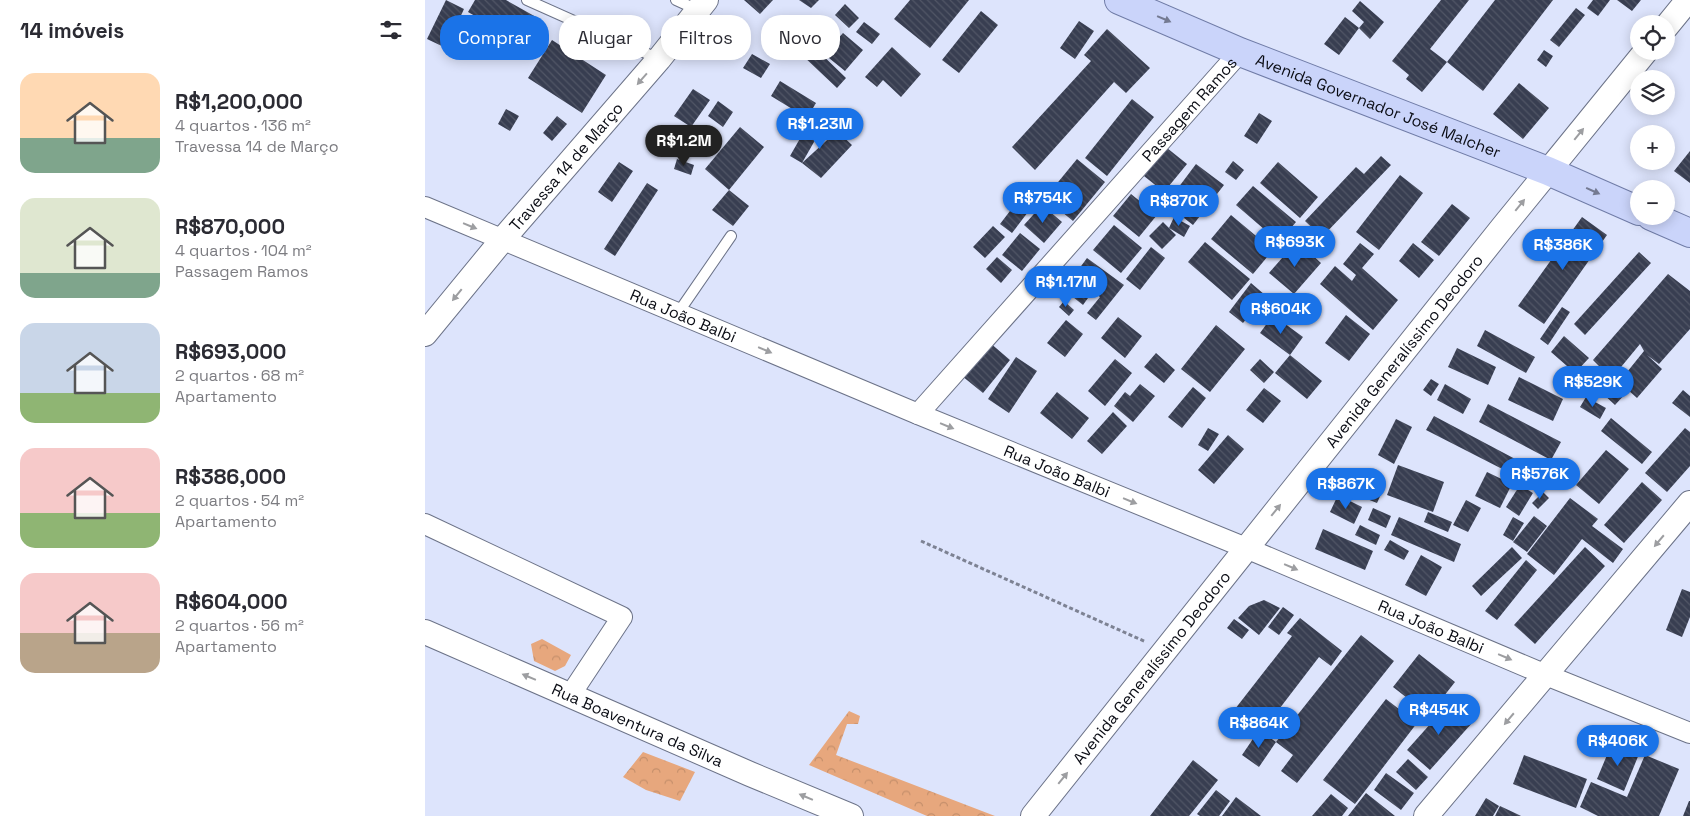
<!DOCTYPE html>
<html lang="pt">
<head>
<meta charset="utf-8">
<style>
  :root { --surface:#fff; --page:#f7f7f7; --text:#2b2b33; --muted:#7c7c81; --accent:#1a73e8 }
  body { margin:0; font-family:"Space Grotesk",sans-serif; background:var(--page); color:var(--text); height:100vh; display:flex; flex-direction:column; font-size:19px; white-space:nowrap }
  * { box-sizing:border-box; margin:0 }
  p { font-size:16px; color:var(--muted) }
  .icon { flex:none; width:28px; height:28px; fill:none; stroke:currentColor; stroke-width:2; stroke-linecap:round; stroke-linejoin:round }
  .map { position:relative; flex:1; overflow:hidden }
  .sheet { display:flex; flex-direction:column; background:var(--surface); width:425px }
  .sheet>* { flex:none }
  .top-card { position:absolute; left:15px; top:15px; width:475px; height:45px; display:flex; gap:10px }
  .fabs { position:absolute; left:1205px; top:15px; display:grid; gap:10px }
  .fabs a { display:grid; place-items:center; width:45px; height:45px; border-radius:50%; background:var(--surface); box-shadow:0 2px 12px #0003; font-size:25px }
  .price { position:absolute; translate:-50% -42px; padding:0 11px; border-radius:18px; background:var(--accent); color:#fff; font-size:16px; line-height:32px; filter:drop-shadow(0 1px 2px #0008) }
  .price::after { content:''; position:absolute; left:50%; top:30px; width:15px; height:11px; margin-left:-8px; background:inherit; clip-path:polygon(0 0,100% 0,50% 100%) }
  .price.active { background:#222; color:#fff }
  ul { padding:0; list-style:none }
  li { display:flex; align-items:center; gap:15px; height:125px; padding:0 20px }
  li span { display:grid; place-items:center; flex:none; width:140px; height:100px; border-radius:15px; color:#555 }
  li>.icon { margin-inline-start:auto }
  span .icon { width:60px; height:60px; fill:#fffc; stroke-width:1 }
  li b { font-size:21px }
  h2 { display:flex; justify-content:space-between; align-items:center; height:60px; padding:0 20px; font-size:21px }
  .tag { padding:0 18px; border-radius:20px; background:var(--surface); box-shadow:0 2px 12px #0003; font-size:18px; line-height:45px }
  .tag.active { background:var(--accent); color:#fff }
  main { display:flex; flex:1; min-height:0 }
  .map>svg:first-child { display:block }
  .forest { fill:url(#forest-crowns) }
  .building { fill:url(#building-back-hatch) }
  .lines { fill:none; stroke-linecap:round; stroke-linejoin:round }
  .service-casing { stroke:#6c7388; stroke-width:12 }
  .minor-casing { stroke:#6c7388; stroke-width:22 }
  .tertiary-casing { stroke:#6c7388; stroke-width:26 }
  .primary-casing { stroke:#707ca7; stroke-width:30 }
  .path { stroke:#7d8293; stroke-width:3; stroke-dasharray:4 2.5; stroke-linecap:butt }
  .service { stroke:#fff; stroke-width:10 }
  .minor { stroke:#fff; stroke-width:20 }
  .tertiary { stroke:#fff; stroke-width:24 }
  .primary { stroke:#cad4fa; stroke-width:28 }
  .oneway { fill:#747a92 }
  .oneway2 { fill:#9d9ea1 }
  .labels { text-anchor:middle; stroke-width:5; stroke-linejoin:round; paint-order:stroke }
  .street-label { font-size:16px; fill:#0a0c14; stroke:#fff }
</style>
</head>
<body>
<main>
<section class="sheet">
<h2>14 imóveis<svg class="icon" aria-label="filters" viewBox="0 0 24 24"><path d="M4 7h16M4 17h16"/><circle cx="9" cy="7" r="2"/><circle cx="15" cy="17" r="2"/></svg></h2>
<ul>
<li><span style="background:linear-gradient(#ffd9b3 65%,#7fa58c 0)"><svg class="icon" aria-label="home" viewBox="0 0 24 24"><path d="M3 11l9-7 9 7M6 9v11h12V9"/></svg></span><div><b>R$1,200,000</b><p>4 quartos · 136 m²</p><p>Travessa 14 de Março</p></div></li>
<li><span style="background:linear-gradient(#dfe7d0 75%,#7fa58c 0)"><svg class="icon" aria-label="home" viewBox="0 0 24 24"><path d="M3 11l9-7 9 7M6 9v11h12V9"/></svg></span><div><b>R$870,000</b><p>4 quartos · 104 m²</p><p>Passagem Ramos</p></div></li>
<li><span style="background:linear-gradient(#c9d6e8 70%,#8fb573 0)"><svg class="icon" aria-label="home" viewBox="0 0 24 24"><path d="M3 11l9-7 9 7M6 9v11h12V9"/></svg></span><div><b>R$693,000</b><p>2 quartos · 68 m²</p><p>Apartamento</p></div></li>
<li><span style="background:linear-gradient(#f6c9c9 65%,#8fb573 0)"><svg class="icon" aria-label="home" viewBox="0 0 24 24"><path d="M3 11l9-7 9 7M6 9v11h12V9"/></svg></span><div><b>R$386,000</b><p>2 quartos · 54 m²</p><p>Apartamento</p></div></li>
<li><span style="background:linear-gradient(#f6c9c9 60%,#b9a48a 0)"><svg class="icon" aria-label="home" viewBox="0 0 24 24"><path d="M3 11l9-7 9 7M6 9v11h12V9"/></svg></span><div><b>R$604,000</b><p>2 quartos · 56 m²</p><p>Apartamento</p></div></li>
</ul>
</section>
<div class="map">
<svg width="1265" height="816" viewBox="0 0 1265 816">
  <defs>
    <pattern id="forest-crowns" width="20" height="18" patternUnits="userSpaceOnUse" patternTransform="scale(1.25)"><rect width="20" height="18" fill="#e7a77d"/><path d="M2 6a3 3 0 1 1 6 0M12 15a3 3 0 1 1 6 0" fill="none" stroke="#c58f6b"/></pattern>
    <pattern id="building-back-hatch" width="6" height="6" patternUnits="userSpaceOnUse" patternTransform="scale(1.25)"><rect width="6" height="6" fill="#383e51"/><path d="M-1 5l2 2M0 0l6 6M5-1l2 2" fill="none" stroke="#515666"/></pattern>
  </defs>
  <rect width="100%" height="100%" fill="#dde4fc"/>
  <path class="forest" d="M117,639l29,16 -6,11 -10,5 -21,-10 -3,-17z
    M424,711l11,5 -2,8h-11l-11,31 159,61h-68l-118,-51z
    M218,752l52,20 -15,29 -34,-11 -23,-13z"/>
  <path class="building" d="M21,0l18,9 -18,39 -19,-9z
    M50,0h31l30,17 -14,26 -54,-31z
    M319,0h29l-13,14z
    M374,0h20l-8,8z
    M485,0h59l-39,48 -36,-29z
    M1016,0h28l-39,49 17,13 48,-62h58l-70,91 -36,-29 -25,30 -16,-13 3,-4 -17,-14z
    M1168,0h17l-12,16 -11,-8z
    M1192,0h24l-9,11z
    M935,1l24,21 -14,17 -11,-11 5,-6 -12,-11z
    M420,4l14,14 -10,10 -14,-13z
    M1151,8l9,7 -26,32 -9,-7z
    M556,11l17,14 -39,48 -17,-13z
    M920,17l14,11 -20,27 -15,-11z
    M654,21l15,10 -19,28 -15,-11z
    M439,22l16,12 -8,10 -16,-12z
    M682,29l43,39 -24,25 -12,-11 -79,88 -23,-23 79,-86 -7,-6z
    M418,33l20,17 -18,21 -21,-17z
    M127,40l54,35 -24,38 -54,-35z
    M387,45l34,33 -9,10 -35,-33z
    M467,47l29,27 -20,23 -18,-17 -6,7 -12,-10z
    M1119,50l9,6 -7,11 -9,-7z
    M327,54l18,10 -9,14 -18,-10z
    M355,81l36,22 -9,15 -36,-22z
    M1094,83l30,25 -26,31 -30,-25z
    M268,89l17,11 -19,27 -17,-11z
    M707,99l22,18 -47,59 -22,-18z
    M293,101l15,11 -10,15 -15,-11z
    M81,109l13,7 -9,15 -12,-7z
    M834,113l13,8 -15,23 -13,-8z
    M132,116l10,8 -15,17 -9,-8z
    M385,121l12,7 -20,35 35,-32 15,14 -31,33 -19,-15 -12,-7z
    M315,127l24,20 -35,43 -24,-21z
    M742,148l20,16 -23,28 -20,-16z
    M1265,151v32l-16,-12z
    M956,156l10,9 -69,72 -17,-16 51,-54 8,7z
    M252,159l17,6 -3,10 -17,-6z
    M652,159l28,23 -32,39 -28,-23z
    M808,161l11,9 -8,10 -11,-8z
    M194,162l14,9 -21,31 -14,-10z
    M853,162l40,35 -18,21 -40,-35z
    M771,164l28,21 -31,40 -27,-21z
    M975,175l23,18 -44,57 -23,-18z
    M222,183l11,7 -43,66 -11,-7z
    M604,186l12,9 -29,38 -12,-9z
    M828,186l43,36 -17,20 -43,-37z
    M304,190l20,16 -16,20 -21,-16z
    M706,194l26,21 -18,22 -26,-21z
    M1027,204l18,14 -31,38 -18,-14z
    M617,205l20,17 -18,21 -20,-18z
    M806,215l42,35 -20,24 -42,-35z
    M749,217l16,9 -6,11 -15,-9z
    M1157,217l25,18 -63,89 -26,-18z
    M738,222l13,13 -14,14 -13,-13z
    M689,225l28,23 -21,25 -28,-23z
    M568,226l12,11 -20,21 -12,-11z
    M595,233l20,16 -18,22 -20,-16z
    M872,241l24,22 -27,31 -25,-21z
    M780,242l45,37 -18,21 -44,-38z
    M935,243l14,11 -12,14 36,32 -25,30 -53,-46 15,-18 17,15 4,-6 -13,-11z
    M988,243l21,17 -15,18 -20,-17z
    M726,247l14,11 -25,32 -14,-11z
    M1214,252l12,11 -66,72 -11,-11z
    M572,257l15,13 -11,13 -15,-14z
    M662,258l37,27 -28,35 -9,-7 13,-16 -27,-20z
    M1243,274l22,17v38l-31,35 -12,-9 15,14 -25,29 -18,-16 25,-31 -4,-7 -28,34 15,14 -12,13 -27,-25 12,-13 -7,-7z
    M639,278l24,20 -5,7 -25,-20z
    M826,283l14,12 -22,28 -14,-11z
    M639,301l10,9 -5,6 -10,-9z
    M1137,307l8,5 -22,33 -8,-6z
    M848,315l30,22 -13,18 -30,-22z
    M921,315l24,19 -21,27 -24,-18z
    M693,317l24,19 -17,22 -24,-20z
    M641,320l17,14 -18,23 -18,-14z
    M791,325l29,24 -35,43 -29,-23z
    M1060,330l50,27 -9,16 -49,-27z
    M1139,336l25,22 -14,15 -24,-21z
    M564,342l21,18 -27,33 -21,-17z
    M1032,348l39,19 -8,18 -40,-18z
    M731,353l19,17 -11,13 -20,-16z
    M865,355l32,26 -15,18 -32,-26z
    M591,357l21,14 -28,42 -21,-14z
    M690,359l17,14 -27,33 -17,-15z
    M835,359l14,13 -10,11 -14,-13z
    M1094,377l44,22 -10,22 -45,-21z
    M1006,379l8,5 -8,12 -8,-6z
    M715,384l15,12 -22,26 -19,-16 11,-14 5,4z
    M1020,384l26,15 -8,15 -26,-14z
    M768,387l13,11 -24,30 -14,-11z
    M839,388l17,13 -18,22 -17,-13z
    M1258,390l7,6v21l-18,-14z
    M632,392l32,26 -17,21 -32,-26z
    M1161,397l20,11 -6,11 -20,-12z
    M1063,404l73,38 -10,18 -72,-38z
    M688,412l14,14 -25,28 -15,-13z
    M1009,416l85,45 -7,13 -86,-44z
    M1186,418l41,34 -10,12 -41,-33z
    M971,419l16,8 -18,37 -16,-9z
    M783,428l11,6 -11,17 -10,-6z
    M1260,428l5,4v34l-23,26 -22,-19z
    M803,435l16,14 -30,35 -16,-14z
    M1181,450l23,19 -30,35 -23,-19z
    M973,465l46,17 -11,30 -46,-17z
    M1103,465l17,8 -7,14 -17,-7z
    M1062,472l25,12 -12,24 -25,-12z
    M1217,482l20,18 -38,43 -20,-18z
    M943,483l15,7 -6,13 -15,-6z
    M1095,485l13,8 -14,23 -13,-9z
    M1118,492l6,6 -11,11 -6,-6z
    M913,495l24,12 -8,17 -24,-12z
    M1145,498l28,21 -6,7 31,23 -10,14 -31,-24 -28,36 -27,-21z
    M1041,500l15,8 -13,24 -15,-7z
    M948,508l18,8 -5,12 -18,-8z
    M1003,512l24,10 -4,10 -24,-10z
    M1109,516l13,10 -20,26 -14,-10z
    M974,517l62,27 -7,18 -63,-27z
    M1088,517l11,6 -11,18 -10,-6z
    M935,525l20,10 -4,10 -21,-10z
    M898,529l50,22 -8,19 -50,-21z
    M965,540l19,11 -5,9 -20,-10z
    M1087,547l10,11 -41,38 -9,-10z
    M1160,547l20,19 -70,78 -21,-19z
    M996,555l21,12 -16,29 -21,-11z
    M1101,560l11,10 -40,50 -12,-9z
    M1257,589l8,3v25l-8,20 -16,-7z
    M839,600l16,8 -21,27 -21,-17 11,-12z
    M858,607l11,8 -15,20 -11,-8z
    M875,618l42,33 -11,15 -12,-9 -56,73 -28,-21 57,-73 -5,-3z
    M809,619l15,11 -7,9 -15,-11z
    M936,635l33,26 -97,122 -16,-12 12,-16 -17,-13z
    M994,654l36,28 -26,33 -36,-28z
    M961,699l31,24 -62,81 -32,-24z
    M1024,703l23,20 -42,47 -23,-20z
    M834,730l17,12 -17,25 -17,-12z
    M1187,743l27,11 -15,37 -27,-12z
    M1099,755l63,24 -11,29 -63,-24z
    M1220,755l34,14 -20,47h-61l-18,-9 11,-25 36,15z
    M983,759l20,18 -12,13 -20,-18z
    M768,760l25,20 -29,36h-39z
    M961,773l28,20 -13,17 -27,-20z
    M791,790l14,11 -11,15h-19l-3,-2z
    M941,793l29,23h-47z
    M906,794l17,14 -6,8h-30z
    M811,797l25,19h-39z
    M1061,798l13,8 -6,10h-18z
    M1264,801h1v15h-7z
    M1075,806l17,8 4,2h-26z"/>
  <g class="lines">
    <defs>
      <path id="service" d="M102,0l132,59
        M251,0l22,10
        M253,313l53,-77"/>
      <g id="minor">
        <path id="s1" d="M0,207l493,207 328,134 300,127 144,58"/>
        <path id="s2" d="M493,414l322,-362"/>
        <path d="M0,524l197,93 -51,77"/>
      </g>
      <g id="tertiary">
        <path d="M1241,27l22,-27"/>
        <path id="s3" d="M0,334l78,-95 156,-180 47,-59"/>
        <path id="s4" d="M0,632l325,142 101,42"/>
        <path id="s5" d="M608,816l469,-588 144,-177"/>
        <path d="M1001,816l264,-313"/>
      </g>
      <g id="primary">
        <path id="s6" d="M694,0l121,52 308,119 91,40"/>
        <path d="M1226,216l39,17"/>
      </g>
    </defs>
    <use href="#service" class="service-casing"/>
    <use href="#minor" class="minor-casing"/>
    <use href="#tertiary" class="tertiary-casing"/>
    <use href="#primary" class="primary-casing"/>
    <path class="path" d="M496,541l225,101"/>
    <use href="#service" class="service"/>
    <use href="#minor" class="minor"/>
    <use href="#tertiary" class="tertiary"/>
    <use href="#primary" class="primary"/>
  </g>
  <defs><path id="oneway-solid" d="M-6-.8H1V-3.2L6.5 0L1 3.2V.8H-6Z" transform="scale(1.25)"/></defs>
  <g class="oneway">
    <use href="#oneway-solid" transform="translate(739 19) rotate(23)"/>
    <use href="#oneway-solid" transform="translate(1168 191) rotate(24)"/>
  </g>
  <g class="oneway2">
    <use href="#oneway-solid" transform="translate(217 79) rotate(131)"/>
    <use href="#oneway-solid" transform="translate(1154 134) rotate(-51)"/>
    <use href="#oneway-solid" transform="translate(1095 205) rotate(-51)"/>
    <use href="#oneway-solid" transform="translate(45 226) rotate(22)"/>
    <use href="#oneway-solid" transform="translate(32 295) rotate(129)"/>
    <use href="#oneway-solid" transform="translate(340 350) rotate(23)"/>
    <use href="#oneway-solid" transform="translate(522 426) rotate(22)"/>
    <use href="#oneway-solid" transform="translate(705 501) rotate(22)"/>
    <use href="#oneway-solid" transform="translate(851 510) rotate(-51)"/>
    <use href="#oneway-solid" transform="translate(1234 541) rotate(130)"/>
    <use href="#oneway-solid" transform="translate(866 567) rotate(23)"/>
    <use href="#oneway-solid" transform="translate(1080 657) rotate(23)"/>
    <use href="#oneway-solid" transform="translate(104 677) rotate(-157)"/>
    <use href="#oneway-solid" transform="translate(1084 719) rotate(130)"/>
    <use href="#oneway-solid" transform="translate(638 778) rotate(-51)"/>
    <use href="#oneway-solid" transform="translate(381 797) rotate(-157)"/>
  </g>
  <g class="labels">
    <g class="street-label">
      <text dy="6" stroke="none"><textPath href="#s6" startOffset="280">Avenida Governador José Malcher</textPath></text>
      <text dy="6" stroke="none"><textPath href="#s2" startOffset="408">Passagem Ramos</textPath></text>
      <text dy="6" stroke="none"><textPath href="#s3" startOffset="219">Travessa 14 de Março</textPath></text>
      <text dy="6" stroke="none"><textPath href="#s1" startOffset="280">Rua João Balbi</textPath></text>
      <text dy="6" stroke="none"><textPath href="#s5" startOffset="595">Avenida Generalíssimo Deodoro</textPath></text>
      <text dy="6" stroke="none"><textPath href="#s1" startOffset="685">Rua João Balbi</textPath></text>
      <text dy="6" stroke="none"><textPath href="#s1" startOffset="1090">Rua João Balbi</textPath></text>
      <text dy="6" stroke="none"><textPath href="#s5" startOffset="190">Avenida Generalíssimo Deodoro</textPath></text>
      <text dy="6" stroke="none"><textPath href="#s4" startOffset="232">Rua Boaventura da Silva</textPath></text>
    </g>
  </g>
</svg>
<div class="fabs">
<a><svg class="icon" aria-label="locate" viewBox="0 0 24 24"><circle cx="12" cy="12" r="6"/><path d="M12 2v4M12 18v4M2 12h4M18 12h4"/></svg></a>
<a><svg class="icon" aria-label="layers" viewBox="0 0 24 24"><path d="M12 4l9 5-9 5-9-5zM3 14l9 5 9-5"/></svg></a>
<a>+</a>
<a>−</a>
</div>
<b class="price" style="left:395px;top:150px">R$1.23M</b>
<b class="price active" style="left:259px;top:167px">R$1.2M</b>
<b class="price" style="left:618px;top:224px">R$754K</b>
<b class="price" style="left:754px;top:227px">R$870K</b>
<b class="price" style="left:870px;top:268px">R$693K</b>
<b class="price" style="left:1138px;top:271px">R$386K</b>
<b class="price" style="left:641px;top:308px">R$1.17M</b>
<b class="price" style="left:856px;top:335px">R$604K</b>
<b class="price" style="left:1168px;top:408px">R$529K</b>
<b class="price" style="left:1115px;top:500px">R$576K</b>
<b class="price" style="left:921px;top:510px">R$867K</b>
<b class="price" style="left:1014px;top:736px">R$454K</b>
<b class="price" style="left:834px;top:749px">R$864K</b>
<b class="price" style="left:1193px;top:767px">R$406K</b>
<div class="top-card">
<a class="tag active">Comprar</a>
<a class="tag">Alugar</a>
<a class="tag">Filtros</a>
<a class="tag">Novo</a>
</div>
</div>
</main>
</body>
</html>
